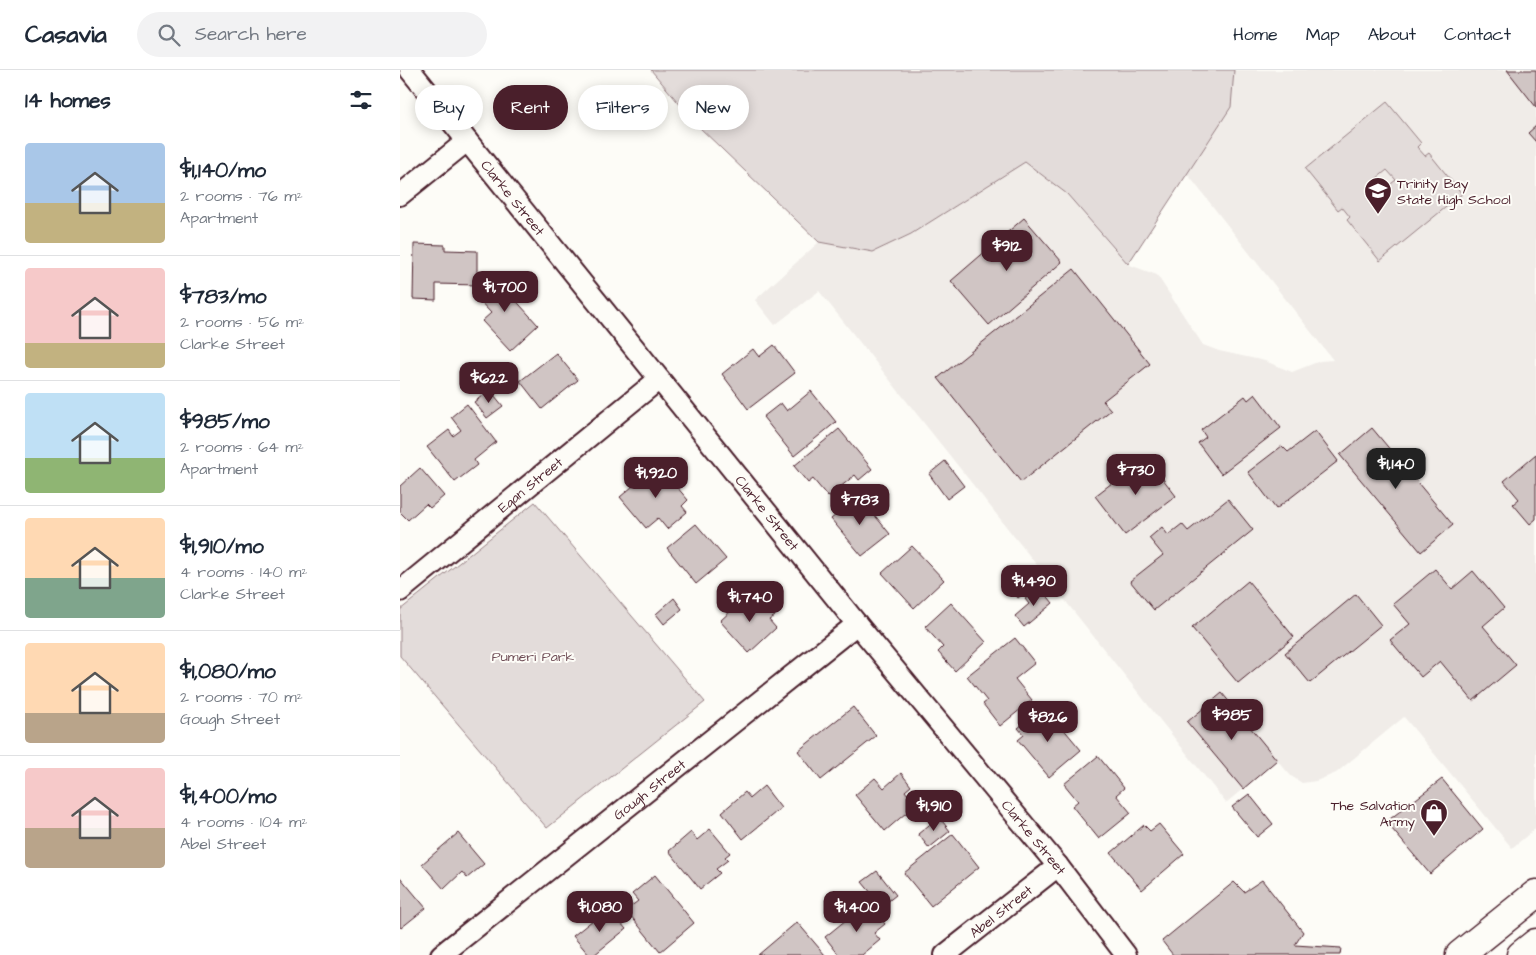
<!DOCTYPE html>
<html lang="en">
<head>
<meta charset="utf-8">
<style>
  :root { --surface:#fff; --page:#f2f2f3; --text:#1f2937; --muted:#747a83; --line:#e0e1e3; --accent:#4a1f2b }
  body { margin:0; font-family:"Architects Daughter",sans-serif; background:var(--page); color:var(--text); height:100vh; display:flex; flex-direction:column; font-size:19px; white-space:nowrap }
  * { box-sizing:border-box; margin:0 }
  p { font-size:16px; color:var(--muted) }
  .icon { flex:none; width:28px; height:28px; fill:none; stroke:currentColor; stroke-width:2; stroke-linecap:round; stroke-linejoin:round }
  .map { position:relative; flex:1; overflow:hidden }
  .panel { display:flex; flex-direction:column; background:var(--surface); width:400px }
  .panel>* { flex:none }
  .guide { position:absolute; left:15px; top:15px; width:475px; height:45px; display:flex; gap:10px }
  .price { position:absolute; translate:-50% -42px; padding:0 11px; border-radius:10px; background:var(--accent); color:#fff; font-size:16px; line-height:32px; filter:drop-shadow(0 1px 2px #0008) }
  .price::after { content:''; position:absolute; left:50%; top:30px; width:15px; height:11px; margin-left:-8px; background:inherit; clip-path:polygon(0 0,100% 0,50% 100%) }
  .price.selected { background:#222; color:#fff }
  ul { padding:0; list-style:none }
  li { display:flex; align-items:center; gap:15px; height:125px; padding:0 25px }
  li+li { border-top:1px solid var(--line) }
  li span { display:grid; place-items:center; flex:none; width:140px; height:100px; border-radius:5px; color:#555 }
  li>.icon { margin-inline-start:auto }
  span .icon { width:60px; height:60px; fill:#fffc; stroke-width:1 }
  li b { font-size:21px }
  h2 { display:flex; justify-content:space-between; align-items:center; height:60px; padding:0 25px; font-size:21px }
  .tag { padding:0 18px; border-radius:22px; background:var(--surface); box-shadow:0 2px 12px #0003; font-size:18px; line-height:45px }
  .tag.selected { background:var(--accent); color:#fff }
  header { display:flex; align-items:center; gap:30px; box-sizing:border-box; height:70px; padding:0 25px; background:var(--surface); border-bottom:1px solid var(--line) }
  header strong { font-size:24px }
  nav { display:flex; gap:28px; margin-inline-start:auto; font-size:18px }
  .search { width:350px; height:45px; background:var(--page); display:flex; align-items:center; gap:12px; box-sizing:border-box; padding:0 18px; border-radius:28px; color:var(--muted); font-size:19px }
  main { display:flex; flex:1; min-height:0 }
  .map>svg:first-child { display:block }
  .built { fill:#f0ece8 }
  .green { fill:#e3dcda; stroke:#967e82; fill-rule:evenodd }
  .building { fill:#d0c5c4; stroke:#4a1f2b }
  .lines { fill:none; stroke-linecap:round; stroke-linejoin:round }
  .street-casing { stroke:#4a1f2b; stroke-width:24 }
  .secondary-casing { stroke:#4a1f2b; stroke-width:31 }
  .street { stroke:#fdfcf7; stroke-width:20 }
  .secondary { stroke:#fdfcf7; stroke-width:28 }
  .labels { text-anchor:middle; stroke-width:4; stroke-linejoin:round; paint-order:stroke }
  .poi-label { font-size:14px; fill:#4a1f2b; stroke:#fdfcf7; text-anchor:start }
  .street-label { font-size:14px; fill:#4a1f2b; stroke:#fdfcf7 }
  .park-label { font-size:14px; fill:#704e57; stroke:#fdfcf7 }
</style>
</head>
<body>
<header>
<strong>Casavia</strong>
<div class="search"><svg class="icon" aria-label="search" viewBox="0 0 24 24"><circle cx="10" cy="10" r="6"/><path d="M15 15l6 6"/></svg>Search here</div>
<nav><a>Home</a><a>Map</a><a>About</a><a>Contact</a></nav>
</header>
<main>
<section class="panel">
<h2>14 homes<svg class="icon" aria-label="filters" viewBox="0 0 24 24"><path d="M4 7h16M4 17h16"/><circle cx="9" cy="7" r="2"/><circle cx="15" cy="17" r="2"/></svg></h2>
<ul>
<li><span style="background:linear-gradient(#a9c7e8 60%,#c2b280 0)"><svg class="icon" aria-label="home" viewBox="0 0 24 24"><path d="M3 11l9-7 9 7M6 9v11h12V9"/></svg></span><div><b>$1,140/mo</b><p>2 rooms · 76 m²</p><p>Apartment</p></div></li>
<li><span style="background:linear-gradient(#f6c9c9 75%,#c2b280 0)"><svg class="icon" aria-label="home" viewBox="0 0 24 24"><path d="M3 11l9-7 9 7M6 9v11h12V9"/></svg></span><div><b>$783/mo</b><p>2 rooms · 56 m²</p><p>Clarke Street</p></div></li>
<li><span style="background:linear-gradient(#bfe0f5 65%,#8fb573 0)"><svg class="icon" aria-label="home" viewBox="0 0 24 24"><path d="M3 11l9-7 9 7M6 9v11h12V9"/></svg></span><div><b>$985/mo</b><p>2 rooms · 64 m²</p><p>Apartment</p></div></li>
<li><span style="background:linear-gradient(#ffd9b3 60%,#7fa58c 0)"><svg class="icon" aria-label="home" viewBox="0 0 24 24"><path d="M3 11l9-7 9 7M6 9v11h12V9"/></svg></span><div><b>$1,910/mo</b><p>4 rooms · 140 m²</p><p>Clarke Street</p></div></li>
<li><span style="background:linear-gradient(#ffd9b3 70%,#b9a48a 0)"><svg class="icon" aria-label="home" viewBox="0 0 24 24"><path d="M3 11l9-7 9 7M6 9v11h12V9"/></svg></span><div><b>$1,080/mo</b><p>2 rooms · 70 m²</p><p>Gough Street</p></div></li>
<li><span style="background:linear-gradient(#f6c9c9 60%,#b9a48a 0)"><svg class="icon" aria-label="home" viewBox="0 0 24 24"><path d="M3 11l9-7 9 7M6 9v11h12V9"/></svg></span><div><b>$1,400/mo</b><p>4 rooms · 104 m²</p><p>Abel Street</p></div></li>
</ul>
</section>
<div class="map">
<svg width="1136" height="885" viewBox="0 0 1136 885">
  <rect width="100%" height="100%" fill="#fdfcf7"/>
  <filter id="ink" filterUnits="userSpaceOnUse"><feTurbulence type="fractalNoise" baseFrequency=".02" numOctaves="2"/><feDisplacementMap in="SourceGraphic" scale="10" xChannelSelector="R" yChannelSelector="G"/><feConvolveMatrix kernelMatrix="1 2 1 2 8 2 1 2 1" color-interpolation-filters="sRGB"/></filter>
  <g filter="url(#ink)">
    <path class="built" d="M706,0h430v758l-24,20 -108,-131 -68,56 -20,8 -14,2 -11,-7 -14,-16 -51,43 -407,-512 -44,34 -20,-25 64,-58 54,10 38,-18 114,-72 42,32 60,70 30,11 46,70 16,6 46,10 27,11 28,-11 13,-1z"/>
    <path class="green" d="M251,0h583l-3,37 -103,157 -61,-70 -42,-32 -114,72 -38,18 -54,-10 -121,-116z
      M987,32l34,41 -4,4 8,9 4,-3 33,41 -82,67 -33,-41 3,-3 -8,-10 -4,3 -33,-41zM987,100l9,10 -17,13 -8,-10z
      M135,432l170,200 -158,126 -147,-172v-46z"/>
    <path class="building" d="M1107,0h29v37z
      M1136,56v16l-8,-9z
      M624,148l38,44 -73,63 -38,-44z
      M14,174l31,1v5l32,1v34l-41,-1v16l-23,-1z
      M674,199l76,95 -47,37 8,9 -90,72 -83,-104z
      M98,204l17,18 -4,3 27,30 -28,26 -28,-30 9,-8 -16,-17z
      M374,275l21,28 -47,36 -26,-35 31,-25 6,8z
      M156,283l22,27 -36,29 -22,-28z
      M90,320l13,16 -16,12 -13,-16z
      M411,321l25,31 -42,34 -31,-39 18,-14 6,8z
      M855,324l26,34 -60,46 -23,-31 8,-6 -5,-7 44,-34 3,4z
      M67,334l29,38 -22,18 3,5 -22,17 -28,-35 22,-17 4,6 8,-6 -10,-13z
      M972,358l81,97 -32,27 -81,-97z
      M439,359l33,40 -13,11 -4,-5 -27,22 -15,-18 -5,4 -14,-17z
      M915,361l23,30 -62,48 -28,-37 34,-26 6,6z
      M1136,384v65l-6,5 -17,-20 6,-5 -15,-18z
      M746,387l30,39 -51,39 -30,-39z
      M545,391l19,25 -17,13 -18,-25z
      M258,395l30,35 -6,6 5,6 -20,17 -9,-11 -12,10 -26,-31z
      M20,398l24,28 -14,12 -4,-4 -18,16 -8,-8v-26z
      M459,426l31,38 -28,22 -31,-37z
      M828,429l25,31 -99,80 -24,-29 33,-26 -14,-17 13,-11 6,8 14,-11 6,7z
      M296,454l30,35 -30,25 -29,-36z
      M512,476l32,34 -30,28 -32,-35z
      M1035,499l17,20 21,-18 31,37 -21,18 33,39 -43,36 -33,-40 -19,16 -31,-37 20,-16 -17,-20z
      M629,503l8,10 -19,15 -8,-10z
      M848,511l46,56 -56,46 -46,-55z
      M640,517l13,16 -29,24 -9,-11 14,-12 -4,-5z
      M956,524l25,31 -71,58 -25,-30z
      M347,526l9,9 6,-5 13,16 -6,4 7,8 -27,25 -29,-32z
      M274,528l8,11 -18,15 -8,-10z
      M551,533l35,39 -31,29 -17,-19 5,-5 -18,-20z
      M615,568l20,25 -20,16 17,21 -32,26 -17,-22 4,-3 -20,-25z
      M822,623l55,67 -34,29 -56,-67z
      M453,637l23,29 -55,44 -23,-29z
      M640,641l6,8 6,-4 29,35 -32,27 -31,-37 6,-5 -6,-7z
      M698,686l26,32 -8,7 15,18 -32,26 -27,-33 6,-5 -14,-17z
      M501,703l10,13 -6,5 3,4 4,-3 8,9 -35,30 -30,-36 20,-17 9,10z
      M1042,709l41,50 -53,45 -44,-52z
      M364,716l17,22 -38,31 -21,-27 23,-20 5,6z
      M849,724l24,30 -16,13 -25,-30z
      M539,747l11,14 -21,17 -11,-14z
      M759,754l25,30 -42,36 -31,-37 33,-28 6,6z
      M310,759l20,24 -5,4 3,3 -12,9 4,4 -20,16 -31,-38 22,-19 6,8z
      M58,763l26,31 -17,14 -5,-6 -18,17 -22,-25z
      M553,764l26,33 -48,39 -27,-33z
      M477,801l19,24 -14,11 -20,-24z
      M255,805l39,48 -34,29 -34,-42 12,-9 -6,-7z
      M0,807l26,31 -25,20 -1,-1z
      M862,810l41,52 -8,13 46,3 -1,7h-167l-11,-14 72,-59 10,10z
      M468,832l17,22 -11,9 6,7 -18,15h-23l-14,-18z
      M208,838l18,21 -32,26h-5l-16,-19z
      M397,852l28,33h-67z"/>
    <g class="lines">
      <defs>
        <g id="street">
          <path id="s1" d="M10,0l447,554 201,242 68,89"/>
          <path d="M0,125l67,-54"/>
          <path id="s2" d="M0,521l258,-211"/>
          <path id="s3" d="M41,885l416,-331"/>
          <path id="s4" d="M545,885l113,-89"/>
        </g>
        <path id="secondary" d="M1060,885l76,-61
          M1121,885l15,-12"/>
      </defs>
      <use href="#street" class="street-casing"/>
      <use href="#secondary" class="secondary-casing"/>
      <use href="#street" class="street"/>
      <use href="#secondary" class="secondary"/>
    </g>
  </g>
  <defs>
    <symbol id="school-pin" viewBox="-11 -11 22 30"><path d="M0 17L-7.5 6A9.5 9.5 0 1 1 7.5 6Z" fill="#4a1f2b" stroke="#fdfcf7"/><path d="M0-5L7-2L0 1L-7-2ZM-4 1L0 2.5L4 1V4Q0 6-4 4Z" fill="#fff"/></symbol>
    <symbol id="shop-pin" viewBox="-11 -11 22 30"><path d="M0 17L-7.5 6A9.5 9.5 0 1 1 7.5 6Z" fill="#4a1f2b" stroke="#fdfcf7"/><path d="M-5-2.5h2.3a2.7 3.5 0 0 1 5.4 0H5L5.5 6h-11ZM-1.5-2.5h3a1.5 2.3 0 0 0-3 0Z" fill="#fff"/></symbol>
  </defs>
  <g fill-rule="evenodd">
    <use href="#school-pin" x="962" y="105" width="32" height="43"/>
    <use href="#shop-pin" x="1018" y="727" width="32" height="43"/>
  </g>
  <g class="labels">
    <g class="poi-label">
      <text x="997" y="118">Trinity Bay<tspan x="997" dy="16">State High School</tspan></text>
      <text x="1015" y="740" text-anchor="end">The Salvation<tspan x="1015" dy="16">Army</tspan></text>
    </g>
    <g class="street-label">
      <text dy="5" stroke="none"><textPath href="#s1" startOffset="164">Clarke Street</textPath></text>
      <text dy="5" stroke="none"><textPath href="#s2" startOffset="168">Egan Street</textPath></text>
      <text dy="5" stroke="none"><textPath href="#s1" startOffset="569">Clarke Street</textPath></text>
      <text dy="5" stroke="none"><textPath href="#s3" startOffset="266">Gough Street</textPath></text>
      <text dy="5" stroke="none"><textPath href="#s1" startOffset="989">Clarke Street</textPath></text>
      <text dy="5" stroke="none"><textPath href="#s4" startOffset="71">Abel Street</textPath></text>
    </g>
    <g class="park-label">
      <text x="133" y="591">Pumeri Park</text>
    </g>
  </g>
</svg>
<b class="price" style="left:607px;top:202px">$912</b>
<b class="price" style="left:105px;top:243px">$1,700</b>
<b class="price" style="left:89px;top:334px">$622</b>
<b class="price selected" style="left:996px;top:420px">$1,140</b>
<b class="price" style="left:736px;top:426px">$730</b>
<b class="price" style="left:256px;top:429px">$1,920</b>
<b class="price" style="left:460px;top:456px">$783</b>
<b class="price" style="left:634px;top:537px">$1,490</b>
<b class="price" style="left:350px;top:553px">$1,740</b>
<b class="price" style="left:832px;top:671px">$985</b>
<b class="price" style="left:648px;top:673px">$826</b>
<b class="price" style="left:534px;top:762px">$1,910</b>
<b class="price" style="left:200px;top:863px">$1,080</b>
<b class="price" style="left:457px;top:863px">$1,400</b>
<div class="guide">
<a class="tag">Buy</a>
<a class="tag selected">Rent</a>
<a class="tag">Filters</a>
<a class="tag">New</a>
</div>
</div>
</main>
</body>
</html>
